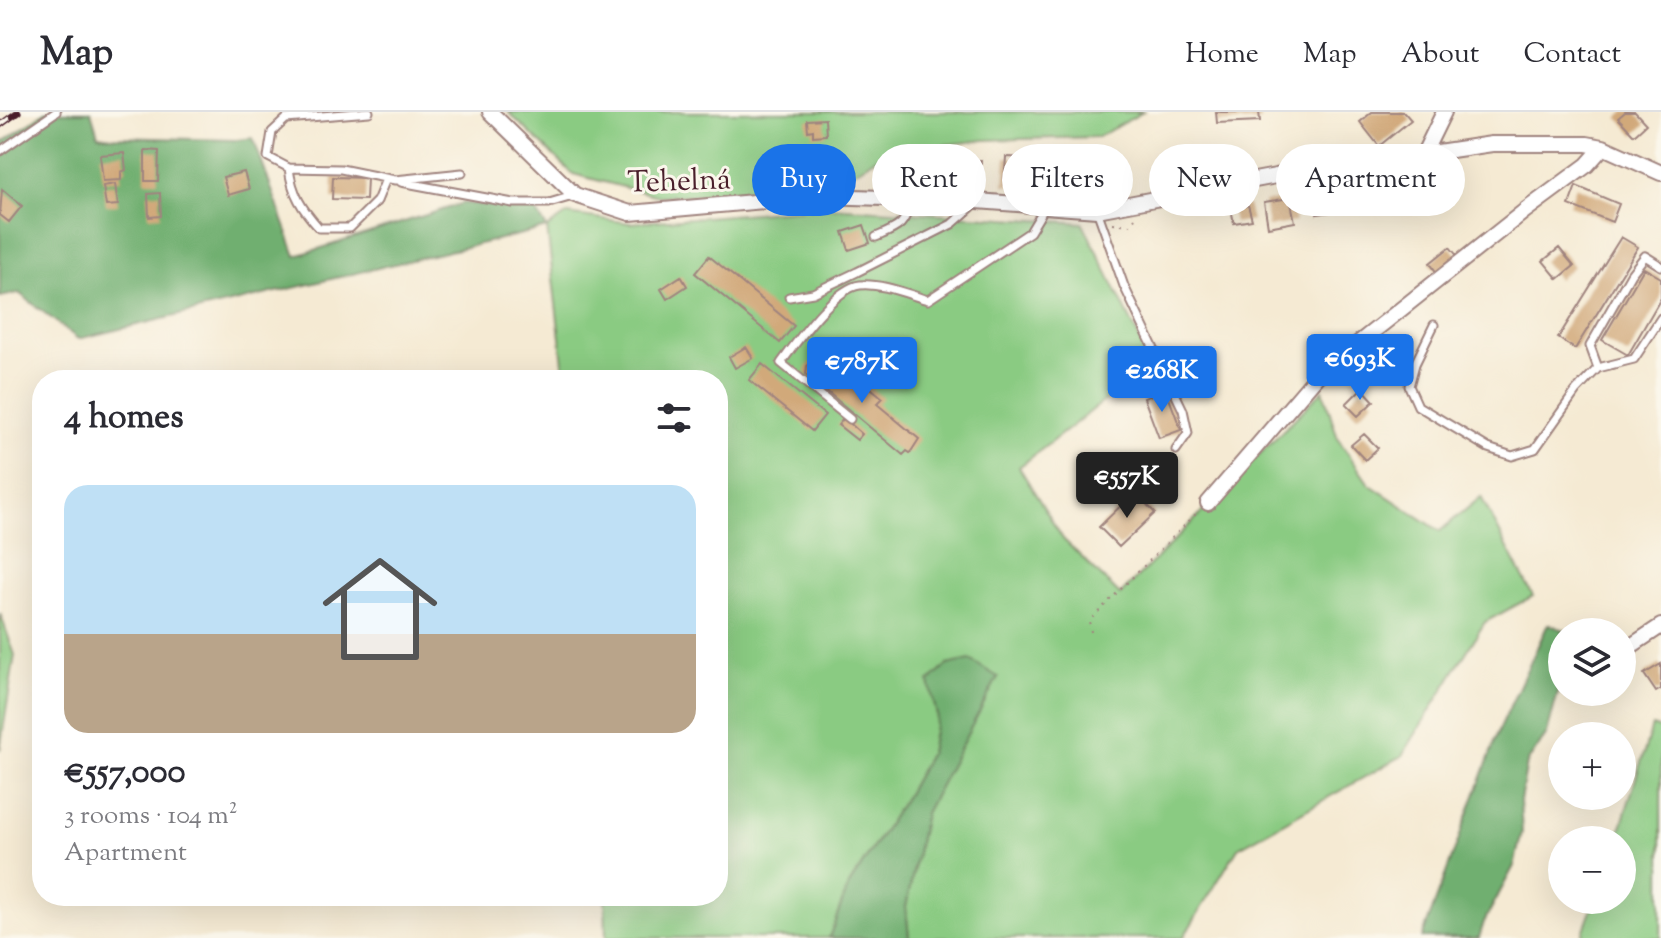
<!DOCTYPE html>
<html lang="en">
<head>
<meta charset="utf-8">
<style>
  :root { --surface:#fff; --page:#f7f7f7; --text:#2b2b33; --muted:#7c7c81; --line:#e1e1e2; --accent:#1a73e8 }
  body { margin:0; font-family:"Sorts Mill Goudy",serif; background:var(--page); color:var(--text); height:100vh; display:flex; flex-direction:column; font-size:30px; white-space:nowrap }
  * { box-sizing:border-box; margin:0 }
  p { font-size:26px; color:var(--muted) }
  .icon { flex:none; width:44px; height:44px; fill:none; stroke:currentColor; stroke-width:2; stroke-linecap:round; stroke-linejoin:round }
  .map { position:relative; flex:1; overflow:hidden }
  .sheet { position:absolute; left:32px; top:258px; width:696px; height:536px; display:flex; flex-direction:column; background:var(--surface); border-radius:32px; box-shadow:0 8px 32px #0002 }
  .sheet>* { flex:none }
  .hud { position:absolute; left:752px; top:32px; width:760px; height:72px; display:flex; gap:16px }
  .buttons { position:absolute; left:1548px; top:506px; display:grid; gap:16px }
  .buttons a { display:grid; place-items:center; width:88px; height:88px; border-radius:50%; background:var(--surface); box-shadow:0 8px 32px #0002; font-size:40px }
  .price { position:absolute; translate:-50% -68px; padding:0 18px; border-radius:8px; background:var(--accent); color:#fff; font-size:26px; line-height:52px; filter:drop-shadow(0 2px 4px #0008) }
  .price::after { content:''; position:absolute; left:50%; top:48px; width:24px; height:18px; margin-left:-12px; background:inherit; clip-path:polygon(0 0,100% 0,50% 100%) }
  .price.selected { background:#222; color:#fff }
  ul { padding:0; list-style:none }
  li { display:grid; align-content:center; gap:16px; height:424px; padding:0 32px }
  li span { display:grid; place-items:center; height:248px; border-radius:24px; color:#555 }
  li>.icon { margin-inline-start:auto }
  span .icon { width:144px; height:144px; fill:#fffc; stroke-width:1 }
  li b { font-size:34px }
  h2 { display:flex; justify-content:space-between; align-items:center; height:96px; padding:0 32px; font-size:34px }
  .pill { padding:0 28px; border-radius:36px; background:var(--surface); box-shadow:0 8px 32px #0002; font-size:28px; line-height:72px }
  .pill.selected { background:var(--accent); color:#fff }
  header { display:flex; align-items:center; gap:48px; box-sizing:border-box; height:112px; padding:0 40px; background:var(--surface); border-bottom:2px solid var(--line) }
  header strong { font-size:38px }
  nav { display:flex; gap:44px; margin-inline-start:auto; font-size:28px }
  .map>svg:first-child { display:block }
  .green { fill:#8acb82; stroke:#6a7556; stroke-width:2 }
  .forest { fill:#6faf70; stroke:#5c674e; stroke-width:2 }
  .building { fill:#d1a97a }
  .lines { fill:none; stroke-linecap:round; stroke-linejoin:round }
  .lane-casing { stroke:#a0847f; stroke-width:11 }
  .street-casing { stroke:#a0847f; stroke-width:18 }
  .path { stroke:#a0847f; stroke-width:2; stroke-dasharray:2 6; stroke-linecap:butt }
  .lane { stroke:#fff; stroke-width:7 }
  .street { stroke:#fff; stroke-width:14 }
  .rail-casing { stroke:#4a1f2b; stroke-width:7 }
  .rail { stroke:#fbf7ec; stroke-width:4; stroke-dasharray:12; stroke-linecap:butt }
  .labels { text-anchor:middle; stroke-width:6; stroke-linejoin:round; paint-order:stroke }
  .street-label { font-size:30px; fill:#4a1f2b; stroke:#fbf7ec }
</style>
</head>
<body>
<header>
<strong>Map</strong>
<nav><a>Home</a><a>Map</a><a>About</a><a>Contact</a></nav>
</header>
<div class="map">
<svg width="1661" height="826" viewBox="0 0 1661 826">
  <rect width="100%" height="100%" fill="#fbf7ec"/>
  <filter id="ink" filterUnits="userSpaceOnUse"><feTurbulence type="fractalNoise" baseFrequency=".0125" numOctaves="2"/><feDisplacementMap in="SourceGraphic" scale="16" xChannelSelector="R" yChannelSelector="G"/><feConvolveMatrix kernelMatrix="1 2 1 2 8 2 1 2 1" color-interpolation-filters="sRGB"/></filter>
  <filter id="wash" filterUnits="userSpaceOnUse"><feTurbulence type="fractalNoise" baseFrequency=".006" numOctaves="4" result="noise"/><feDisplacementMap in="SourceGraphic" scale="32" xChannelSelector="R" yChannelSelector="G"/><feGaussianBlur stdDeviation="1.8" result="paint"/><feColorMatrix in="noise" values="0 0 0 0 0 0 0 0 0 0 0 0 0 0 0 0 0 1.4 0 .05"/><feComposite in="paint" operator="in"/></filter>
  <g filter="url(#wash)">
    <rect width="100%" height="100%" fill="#f5ead3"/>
    <path class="green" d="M508,0h635l-45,25 -113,3 -99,12 -43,26 -68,15 -117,3 -85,-22z
      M829,95l254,16 69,141 -133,103 44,72 57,56 203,-205 15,49 31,45 71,47 41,-34 52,99 -48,26 -83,134 -164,92 -55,90h-274l-3,-31 19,-94 72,-136 -68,4 8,34 -7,38 -24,43 -58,91 -19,51h-223l-1,-42h113v-516h-153l-18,-152 21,-14 62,9z
      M0,501l15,42 -15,95z
      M1652,614l9,3v209h-80l14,-38h27v-60h-5z"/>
    <path class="forest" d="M45,0h46l7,23 15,2 123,3 17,-2 43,118 168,-53 71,7 12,18 -469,111 -59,-46 -19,4v-153z
      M1548,512l22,8h-8v45l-15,57 -20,29 -7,38 2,31 -8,34 -30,56 -5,16h-57l78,-210z
      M970,548l28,17 -73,136 -19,94 3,31h-80l19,-51 58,-91 24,-43 7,-38 -8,-33 18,-17z"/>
    <g id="blocks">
      <path class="building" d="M1216,0h43l1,9 -43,2z
        M1372,0h32l7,8 -32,26 -19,-24z
        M1625,0h10l11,12 -12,11 -16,-17z
        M825,7l1,16 -13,1v-6l-5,1 -1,-11z
        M145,38l14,1 -1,30h-13z
        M124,41l2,17 -5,2v8l-18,1 -3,-26z
        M1006,45l25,1 -2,28 -25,-1z
        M967,48h14l-1,22h-20v-16h6z
        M1053,49l31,2 -2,28 -30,-2z
        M244,60l5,17 -21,6 -5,-18z
        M333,65l34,1 -1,22 -34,-1z
        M115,72l3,21 -12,1 -3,-20z
        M1576,74l43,18 -7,18 -43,-17z
        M2,77l20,17 -13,16 -9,-7z
        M1347,77l4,20 -34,5 -3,-21z
        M160,81l1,23 -12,1 -1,-23z
        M1290,86l5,24 -27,5 -4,-25z
        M1248,93l4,15 -18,3 -3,-14z
        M864,113l6,18 -21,7 -6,-18z
        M1621,125l17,10 -63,102 -17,-11z
        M1450,135l8,10 -21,16 -7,-10z
        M1559,136l15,18 -16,13 -15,-18z
        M709,144l85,70 -14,17 -85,-70z
        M1644,156l17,10v20l-33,57 -26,-15z
        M681,164l6,10 -20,13 -6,-10z
        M746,235l7,11 -18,10 -6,-11z
        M820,244l42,35 5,-6 16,13 -6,6 42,35 -9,14 -3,-2 -4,4 -97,-81 1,-8z
        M762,252l63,51 -13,16 -63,-51z
        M1362,276l12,13 -16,15 -12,-12z
        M1166,278l15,40 -22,8 -15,-40z
        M844,306l18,16 -5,6 -19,-15z
        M1364,322l14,14 -13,12 -14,-15z
        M1135,380l20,21 -36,34 -20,-20z
        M1661,552v25l-5,3 -12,-18z"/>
    </g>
  </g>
  <g filter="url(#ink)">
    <use href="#blocks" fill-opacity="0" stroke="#a0847f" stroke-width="2"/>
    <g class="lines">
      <defs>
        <path id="lane" d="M369,0l-83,7 -14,13 -4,25 21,11 52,1 54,11 67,-7
          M0,39l56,-39
          M289,56c3,26 13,41 30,60h31l27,-27 9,-22
          M401,70l112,21h36l24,-7
          M1097,98l27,76 59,124 5,23 -12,17
          M876,125c23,-10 29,-11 35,-37
          M789,185l24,-4 44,-21 95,-48 24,-21
          M1434,213l-19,39 -6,22 9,20 70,42 24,8 23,-7 41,-58 22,-23 36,-9 27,-41
          M1598,256l-8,-22 41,-72 14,-18 16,10
          M850,307l-69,-56c15,-20 53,-75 79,-78 22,-2 47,9 68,15l102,-68 15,-25"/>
        <path id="street" d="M490,0l85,83 55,18 192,-17 155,5 120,9 179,-34 216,-32h95l16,3 58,26
          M1424,41l20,-41
          M1208,391l109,-127 209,-166 61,-45 16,-18
          M1622,540l39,-26"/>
      </defs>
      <use href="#lane" class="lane-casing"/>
      <use href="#street" class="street-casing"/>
      <path class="path" d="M1113,111l17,2 5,-7
        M1091,520l-2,-11 109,-109"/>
      <use href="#lane" class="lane"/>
      <use href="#street" class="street"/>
      <defs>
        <path id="rail" d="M0,13l18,-13"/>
      </defs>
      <use href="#rail" class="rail-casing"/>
      <use href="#rail" class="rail"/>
    </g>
  </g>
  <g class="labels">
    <g class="street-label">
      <text transform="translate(679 68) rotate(-2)" y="10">Tehelná</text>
    </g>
  </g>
</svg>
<div class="buttons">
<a><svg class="icon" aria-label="layers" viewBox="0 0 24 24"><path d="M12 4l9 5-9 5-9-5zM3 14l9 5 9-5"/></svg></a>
<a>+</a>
<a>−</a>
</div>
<b class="price" style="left:1360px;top:290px">€693K</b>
<b class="price" style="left:862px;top:293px">€787K</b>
<b class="price" style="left:1162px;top:302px">€268K</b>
<b class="price selected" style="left:1127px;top:408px">€557K</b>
<div class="hud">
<a class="pill selected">Buy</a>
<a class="pill">Rent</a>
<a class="pill">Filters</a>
<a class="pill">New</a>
<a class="pill">Apartment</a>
</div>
<section class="sheet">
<h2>4 homes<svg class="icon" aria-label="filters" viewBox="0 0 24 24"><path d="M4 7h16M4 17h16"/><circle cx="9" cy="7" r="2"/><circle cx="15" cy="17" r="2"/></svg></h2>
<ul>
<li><span style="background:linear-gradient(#bfe0f5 60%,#b9a48a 0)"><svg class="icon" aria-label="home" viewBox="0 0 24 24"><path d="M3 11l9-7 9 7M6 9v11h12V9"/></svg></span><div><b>€557,000</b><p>3 rooms · 104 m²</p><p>Apartment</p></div></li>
</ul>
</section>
</div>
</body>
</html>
